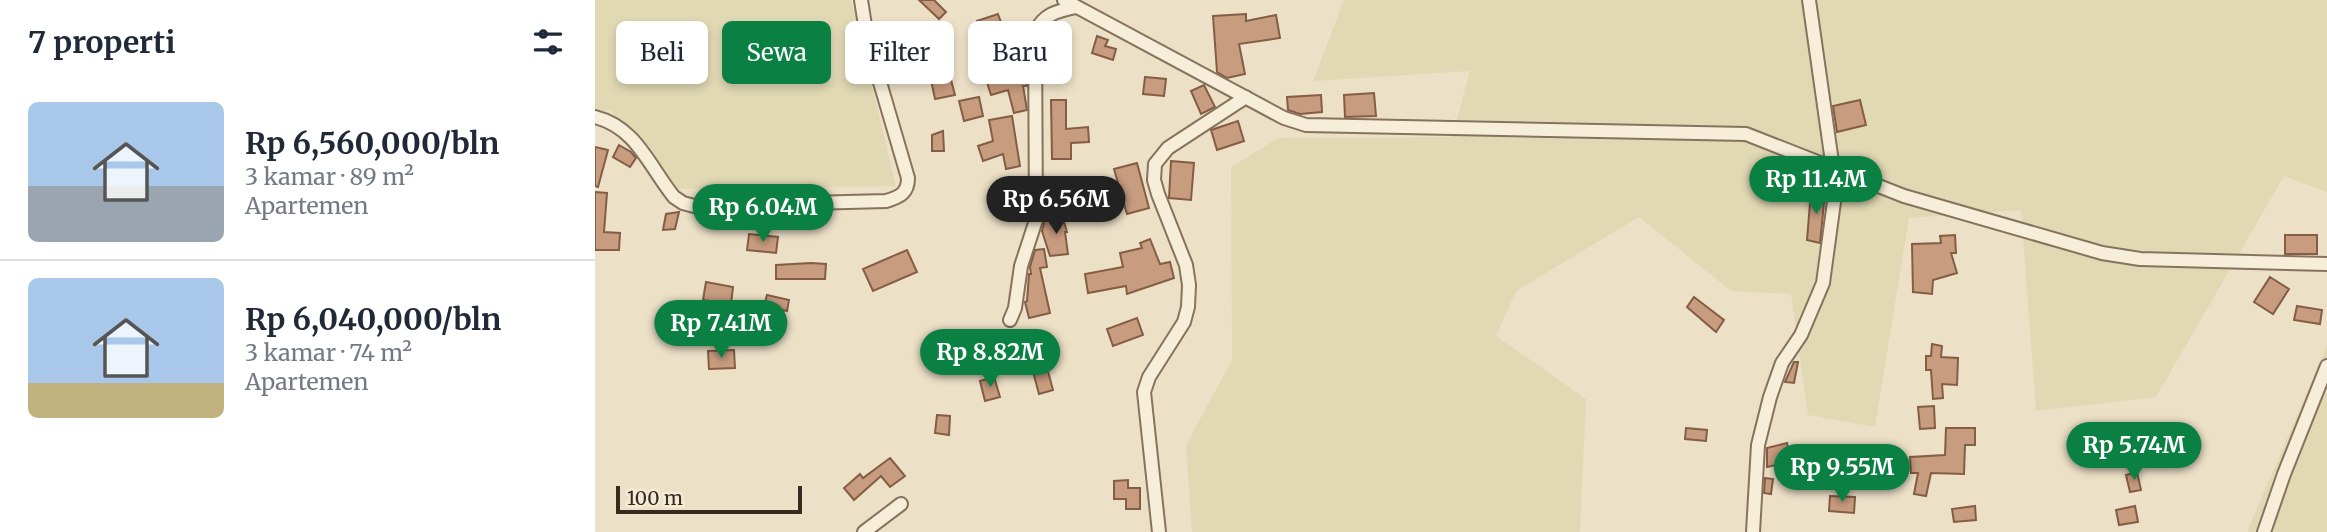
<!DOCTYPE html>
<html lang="id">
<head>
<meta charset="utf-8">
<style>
  :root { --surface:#fff; --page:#f6f6f7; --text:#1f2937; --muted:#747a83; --line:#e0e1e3; --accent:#0b8043 }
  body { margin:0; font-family:Merriweather,serif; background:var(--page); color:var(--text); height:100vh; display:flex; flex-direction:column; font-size:26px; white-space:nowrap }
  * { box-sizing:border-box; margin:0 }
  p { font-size:23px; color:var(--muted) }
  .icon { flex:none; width:38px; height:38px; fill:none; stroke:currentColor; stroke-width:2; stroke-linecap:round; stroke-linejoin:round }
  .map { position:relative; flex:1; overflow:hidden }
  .sheet { display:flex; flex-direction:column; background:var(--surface); width:595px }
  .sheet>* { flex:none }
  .banner { position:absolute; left:21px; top:21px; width:665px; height:63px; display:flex; gap:14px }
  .scale { position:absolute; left:21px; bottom:18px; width:186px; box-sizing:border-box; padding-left:7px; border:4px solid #372b20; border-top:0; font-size:19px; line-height:24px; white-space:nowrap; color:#372b20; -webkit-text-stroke:5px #f4ebd6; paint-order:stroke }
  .price { position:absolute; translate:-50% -60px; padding:0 16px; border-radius:24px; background:var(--accent); color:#fff; font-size:23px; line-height:46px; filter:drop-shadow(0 2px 4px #0008) }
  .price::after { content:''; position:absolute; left:50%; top:42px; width:21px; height:16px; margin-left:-10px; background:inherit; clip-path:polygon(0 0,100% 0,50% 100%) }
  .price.selected { background:#222; color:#fff }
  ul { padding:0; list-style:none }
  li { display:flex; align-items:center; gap:21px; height:175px; padding:0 28px }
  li+li { border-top:2px solid var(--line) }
  li span { display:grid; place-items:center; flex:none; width:196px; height:140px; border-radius:10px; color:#555 }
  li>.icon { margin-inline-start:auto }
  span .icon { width:84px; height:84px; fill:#fffc; stroke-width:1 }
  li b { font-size:30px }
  h2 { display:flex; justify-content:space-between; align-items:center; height:84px; padding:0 28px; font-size:30px }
  .pill { padding:0 24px; border-radius:10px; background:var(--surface); box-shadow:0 4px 10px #0003; font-size:24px; line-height:63px }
  .pill.selected { background:var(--accent); color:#fff }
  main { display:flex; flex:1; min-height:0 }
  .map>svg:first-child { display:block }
  .farmland { fill:#e1d9b4 }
  .building { fill:#c89c7f; stroke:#845d44; stroke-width:2 }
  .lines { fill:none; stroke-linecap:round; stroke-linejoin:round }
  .minor-casing { stroke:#86735d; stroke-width:16 }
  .minor { stroke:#f7eed9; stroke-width:12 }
</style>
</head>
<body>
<main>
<section class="sheet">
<h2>7 properti<svg class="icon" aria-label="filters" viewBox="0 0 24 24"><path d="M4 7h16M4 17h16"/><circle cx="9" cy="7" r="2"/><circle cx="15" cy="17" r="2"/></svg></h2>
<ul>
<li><span style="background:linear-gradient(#a9c7e8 60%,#9aa5b1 0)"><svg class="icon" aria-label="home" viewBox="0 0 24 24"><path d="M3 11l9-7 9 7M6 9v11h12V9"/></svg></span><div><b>Rp 6,560,000/bln</b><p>3 kamar · 89 m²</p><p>Apartemen</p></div></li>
<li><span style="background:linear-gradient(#a9c7e8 75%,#c2b280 0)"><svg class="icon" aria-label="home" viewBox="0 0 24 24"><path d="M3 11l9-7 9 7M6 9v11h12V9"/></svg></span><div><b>Rp 6,040,000/bln</b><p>3 kamar · 74 m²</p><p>Apartemen</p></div></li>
</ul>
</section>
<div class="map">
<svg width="1732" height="532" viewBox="0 0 1732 532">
  <rect width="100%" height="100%" fill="#ece0c7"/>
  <path class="farmland" d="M0,0h256l45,186 -225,3 -61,-79 -15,2z
    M749,0h983v192l-43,-16 -128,221 -120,14 -15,-201 -112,8 -34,209 -67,-12 -17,-121 -60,-3 -92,-74 -123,74 -20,45 90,63 -6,133h-388l-6,-87 46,-85 -1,-193 47,-29 174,-1 18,-66 -157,10z
    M1732,346v186h-79l1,-5z"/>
  <path class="building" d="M324,0h15l12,12 -7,7z
    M403,14l8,22 -21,8 -8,-23z
    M651,14v7l30,-6 4,23 -41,6 6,30 -18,4 -10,-6 -4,-56z
    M454,35h9l1,16h-10z
    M502,36l11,4 -3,6 11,3 -3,11 -21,-7z
    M316,55l3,15 -25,6 -4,-15z
    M428,57l3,14 1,15h-4l4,24 -13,3 -6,-23 -17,5 -7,-22 21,-7 -1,-3z
    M355,76l5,19 -20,4 -4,-19z
    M550,77l21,2 -2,17 -21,-2z
    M609,85l11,22 -14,7 -10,-23z
    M779,93l2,23 -31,1 -1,-22z
    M726,95l1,17 -22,2 -12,-4 -1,-13z
    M384,97l4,19 -19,5 -5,-20z
    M456,100h15v29l22,-2 1,15 -18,1v16h-19z
    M1265,100l6,25 -29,7 -4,-26z
    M417,116l8,50 -14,3 -3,-15 -20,7 -5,-15 15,-5 -4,-21z
    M643,121l6,20 -27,9 -6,-20z
    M348,131l1,20h-12v-16z
    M24,145l12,7 5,6 -6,9 -17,-10z
    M0,147l13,3 -10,37 -3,-1z
    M576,161l23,2 -3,37 -22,-2z
    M542,163l12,45 -22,6 -13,-45z
    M480,178l2,20 -23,2 -1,-19z
    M498,190l5,21 -14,4 -5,-22z
    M1216,191l14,2 -5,50 -13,-3z
    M0,192l12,1 -3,39 16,1 -1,17h-24z
    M84,212l-4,17 -12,1 3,-16z
    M467,215l5,17h-2l3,22 -18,2 -8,-25 3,-11z
    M154,234l29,3 -2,16 -29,-3z
    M1360,235l1,18h-5l6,20 -24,7 -1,14 -19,-2 -1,-48 29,-1 -1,-7z
    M1690,235h32v19h-32z
    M555,239l10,25 10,-2 4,16 -47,16 -1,-8 -38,7 -3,-19 38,-7 -3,-14 22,-5 -2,-5z
    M449,249l3,18 -7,1 10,45 -21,5 -4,-16 2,-1 2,-27h2l-1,-7 5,-17z
    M312,250l10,22 -44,19 -10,-22z
    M216,263l15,1 -1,15h-49v-14z
    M1675,277l19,12 -16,25 -19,-12z
    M111,282l27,5 -2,17 -28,-4z
    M172,295l22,5 -2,11 -23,-5z
    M1099,297l30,23 -8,12 -29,-25z
    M1702,306l25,4 -2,14 -26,-4z
    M542,318l6,17 -30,11 -6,-17z
    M1337,344l10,2 -1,11 17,1 -1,27 -15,-1 1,14 -10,1 -2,-29h-5v-14h5z
    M139,350l1,18 -26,1 -1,-18z
    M1199,362h4l-4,21 -9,-1z
    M451,364l7,26 -14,4 -7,-26z
    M399,377l6,20 -15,4 -5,-20z
    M1339,406l1,22 -15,1 -2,-22z
    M342,415l13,1 -1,19 -14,-2z
    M1091,428l21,2 -1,11 -21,-2z
    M1351,428h29v17h-10l-1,29 -33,-1 -5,23 -12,-2 4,-21h-7l-1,-16 35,-2z
    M1192,443l4,19 -24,5v-19z
    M295,458l15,18 -15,11 -9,-11 -27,24 -10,-12 16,-14 3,4z
    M1542,472l4,18 -11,2 -4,-17z
    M1170,478l8,1 -2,15 -7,-1z
    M533,480v8h12v21h-14v-10h-12v-18z
    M1235,496l25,1 -1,16 -25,-2z
    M1380,506l1,14 -22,2 -2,-13z
    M1540,506l3,16 -19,3 -3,-15z"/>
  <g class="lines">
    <defs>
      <path id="minor" d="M469,0l220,118 22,7 440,9 158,62 198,57 38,6 187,5
        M0,117c41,10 54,49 79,80l9,6 11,3 192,-5c14,-4 22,-8 22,-23l-41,-140 -6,-38
        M415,320l5,-12 6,-42 15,-46 -1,-187c8,-19 22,-22 41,-26
        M269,532l37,-28
        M564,532l-15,-140 5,-15 35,-55 4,-15 1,-22 -3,-20 -28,-71 -4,-14 1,-16 13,-16 78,-51
        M1158,532l5,-87 12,-48 12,-34 19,-28 22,-52 11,-81 -1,-33 -24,-169
        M1669,532l20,-58 43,-108"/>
    </defs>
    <use href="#minor" class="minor-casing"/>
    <use href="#minor" class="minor"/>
  </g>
</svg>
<div class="scale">100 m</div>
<b class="price" style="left:1221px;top:216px">Rp 11.4M</b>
<b class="price selected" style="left:461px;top:236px">Rp 6.56M</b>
<b class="price" style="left:168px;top:244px">Rp 6.04M</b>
<b class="price" style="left:126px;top:360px">Rp 7.41M</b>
<b class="price" style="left:395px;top:389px">Rp 8.82M</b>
<b class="price" style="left:1539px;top:482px">Rp 5.74M</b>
<b class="price" style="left:1247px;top:504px">Rp 9.55M</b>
<div class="banner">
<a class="pill">Beli</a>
<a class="pill selected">Sewa</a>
<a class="pill">Filter</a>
<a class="pill">Baru</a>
</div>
</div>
</main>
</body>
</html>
